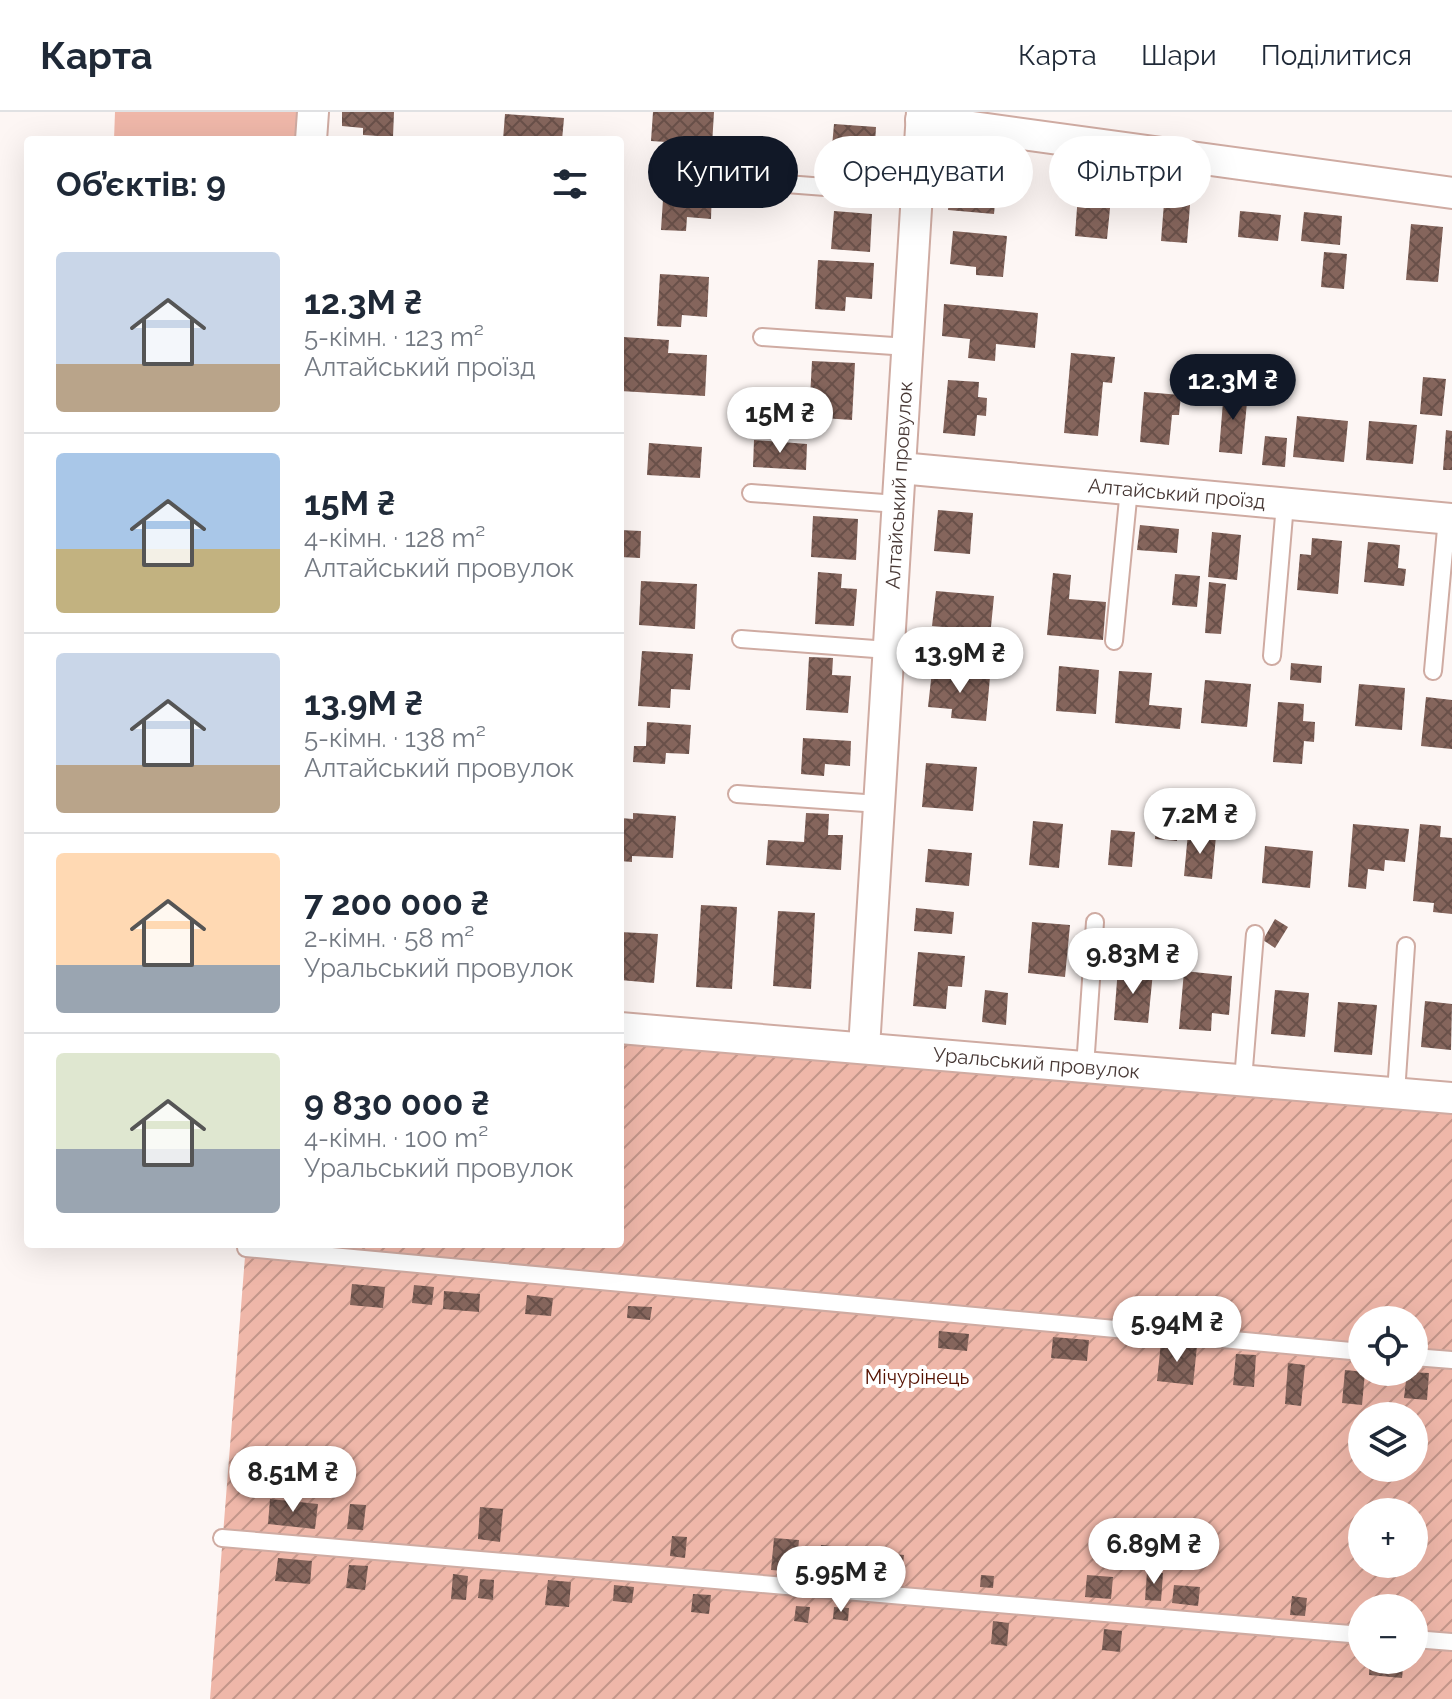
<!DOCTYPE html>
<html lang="uk">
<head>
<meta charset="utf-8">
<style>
  :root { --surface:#fff; --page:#f2f2f3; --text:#1f2937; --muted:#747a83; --line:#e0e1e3; --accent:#111827 }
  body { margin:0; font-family:Raleway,sans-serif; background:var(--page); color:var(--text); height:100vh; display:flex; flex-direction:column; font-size:30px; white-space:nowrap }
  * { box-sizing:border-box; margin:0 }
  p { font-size:26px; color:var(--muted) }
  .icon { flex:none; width:44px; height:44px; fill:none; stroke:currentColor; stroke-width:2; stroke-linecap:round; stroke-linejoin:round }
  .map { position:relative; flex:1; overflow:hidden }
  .details { position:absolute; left:24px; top:24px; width:600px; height:1112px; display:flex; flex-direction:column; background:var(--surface); border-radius:8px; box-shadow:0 8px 32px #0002 }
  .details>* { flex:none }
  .hud { position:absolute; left:648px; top:24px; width:684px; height:72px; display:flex; gap:16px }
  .controls { position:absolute; left:1348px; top:1194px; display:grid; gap:16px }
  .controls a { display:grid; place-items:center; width:80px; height:80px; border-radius:50%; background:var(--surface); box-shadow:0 8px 32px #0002; font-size:40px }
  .price { position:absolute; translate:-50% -68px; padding:0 18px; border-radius:28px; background:#fff; color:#222; font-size:26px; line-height:52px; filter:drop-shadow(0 2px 4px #0008) }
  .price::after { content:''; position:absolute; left:50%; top:48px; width:24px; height:18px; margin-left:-12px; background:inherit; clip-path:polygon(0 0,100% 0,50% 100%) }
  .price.active { background:var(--accent); color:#fff }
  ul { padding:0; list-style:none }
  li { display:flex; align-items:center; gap:24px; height:200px; padding:0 32px }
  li+li { border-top:2px solid var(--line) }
  li span { display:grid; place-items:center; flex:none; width:224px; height:160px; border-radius:8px; color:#555 }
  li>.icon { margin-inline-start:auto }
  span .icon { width:96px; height:96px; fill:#fffc; stroke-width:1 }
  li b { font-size:34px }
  h2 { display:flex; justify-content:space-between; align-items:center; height:96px; padding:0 32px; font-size:34px }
  .tag { padding:0 28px; border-radius:36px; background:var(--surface); box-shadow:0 8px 32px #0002; font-size:28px; line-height:72px }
  .tag.active { background:var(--accent); color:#fff }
  header { display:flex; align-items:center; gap:48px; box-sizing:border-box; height:112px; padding:0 40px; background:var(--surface); border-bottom:2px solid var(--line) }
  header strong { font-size:38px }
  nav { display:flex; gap:44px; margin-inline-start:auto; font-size:28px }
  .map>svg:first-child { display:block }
  .green { fill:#efb7a9 }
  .garden { fill:url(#garden-furrows); fill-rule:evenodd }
  .building { fill:url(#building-cross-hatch) }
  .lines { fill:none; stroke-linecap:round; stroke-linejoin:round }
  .service-casing { stroke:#cfaba2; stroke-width:20 }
  .minor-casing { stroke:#cfaba2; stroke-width:34 }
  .service { stroke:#fff; stroke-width:16 }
  .minor { stroke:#fff; stroke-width:30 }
  .labels { text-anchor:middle; stroke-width:8; stroke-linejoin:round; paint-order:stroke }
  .street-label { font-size:20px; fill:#473835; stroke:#fff }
  .park-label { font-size:20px; fill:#551202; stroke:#fff }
</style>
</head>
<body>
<header>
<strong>Карта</strong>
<nav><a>Карта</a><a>Шари</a><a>Поділитися</a></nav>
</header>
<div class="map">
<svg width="1452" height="1587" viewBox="0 0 1452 1587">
  <defs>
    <pattern id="garden-furrows" width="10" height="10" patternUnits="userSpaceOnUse" patternTransform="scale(2)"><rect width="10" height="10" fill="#efb7a9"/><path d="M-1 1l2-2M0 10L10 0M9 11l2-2" fill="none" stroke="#c3968a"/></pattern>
    <pattern id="building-cross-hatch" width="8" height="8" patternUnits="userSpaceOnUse" patternTransform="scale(2)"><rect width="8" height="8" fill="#85655c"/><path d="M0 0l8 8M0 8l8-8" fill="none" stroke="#695049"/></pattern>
  </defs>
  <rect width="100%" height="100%" fill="#fdf6f4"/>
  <path class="green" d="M115,0h198l-2,28h-197z"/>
  <path class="garden" d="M620,916l832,70v601h-1242l36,-455h374zM1362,1208h52v52h-52zM1362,1304h52v52h-52zM1362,1400h52v52h-52zM1362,1496h52v52h-52z"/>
  <path class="building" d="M342,0h52l-1,25 -30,-2v-7l-21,-2z
    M653,0h61l-2,33 -61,-4z
    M505,2l59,4 -2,22h-59z
    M834,12l42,3 -2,34 -43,-3z
    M952,51l33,3 -2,15 14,1 -3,32 -46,-4z
    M664,72l48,3 -1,32 -24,-2 -1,14 -25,-1z
    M1078,82l33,4 -4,41 -32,-3z
    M1164,91l26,2 -3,38 -26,-2z
    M834,99l38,3 -2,38 -39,-3z
    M1240,99l41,4 -3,26 -40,-4z
    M1304,100l38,4 -2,29 -39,-4z
    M1411,112l32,3 -5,55 -32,-2z
    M953,119l54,5 -4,41 -27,-2v-8l-26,-3z
    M1324,140l23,2 -3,35 -23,-2z
    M818,148l56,3 -2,36 -26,-2 -1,14 -30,-2z
    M660,162l49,3 -2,40 -25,-2 -1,12 -24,-1z
    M944,192l94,9 -3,35 -39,-4 -1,17 -27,-3 2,-19 -28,-3z
    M623,225l46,3 -1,13 39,2 -2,41 -85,-5z
    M1071,241l44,4 -3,26 -9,-1 -5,54 -34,-3z
    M812,249l43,2 -3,57 -43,-3z
    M1423,265l23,2 -4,37 -22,-2z
    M948,268l31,2 -1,15 9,1 -1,18 -9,-1 -2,21 -32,-3z
    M1224,277l24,3 -6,62 -23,-2z
    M1144,280l37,3 -2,20h-7l-3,30 -29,-3z
    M766,293l33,3 -2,22 -33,-3z
    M1297,304l51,5 -4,41 -51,-5z
    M1369,309l48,4 -4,39 -47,-4z
    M1446,318l6,1v39h-9z
    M1265,324l22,2 -2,29 -23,-2z
    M754,328l53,4 -1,26 -53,-3z
    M649,331l53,4 -2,31 -53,-3z
    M938,398l35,3 -3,41 -36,-3z
    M813,404l45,3 -2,41 -45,-3z
    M1140,413l39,4 -2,24 -40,-3z
    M620,418l21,1 -1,27 -20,-1z
    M1212,420l29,3 -4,45 -29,-3z
    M1312,426l30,3 -4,53 -41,-4 3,-36 11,1z
    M1368,430l32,3 -2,23 8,1 -2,17 -40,-4z
    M818,460l24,2 -1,14 16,1 -3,37 -39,-2z
    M1053,461l18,2 -2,24 37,3 -3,38 -56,-5z
    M1175,462l25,2 -3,31 -25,-2z
    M641,469l56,3 -2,45 -56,-4z
    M1209,470l17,2 -5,50 -16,-1z
    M936,479l58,5 -4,41 -35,-4v-5l-23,-2z
    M642,539l51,3 -3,36 -19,-1 -1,19 -32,-2z
    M809,545l24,1 -1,17 19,1 -3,37 -42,-3z
    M1291,551l31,3 -1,17 -31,-3z
    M1059,554l40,4 -3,44 -40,-3z
    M932,559l58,6 -4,44 -35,-3 1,-9 -24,-2z
    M1119,559l33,2 -3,32 33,3 -2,21 -65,-6z
    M1205,568l46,4 -4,43 -46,-4z
    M1359,572l46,4 -3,42 -47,-4z
    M1426,585l26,3v49l-31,-3z
    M1278,590l26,2 -1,17 12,1 -1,20 -10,-1 -2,23 -29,-2z
    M647,610l44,3 -2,29 -23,-1 -1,11 -32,-2 1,-16h12z
    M803,626l48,3 -1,25 -25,-2 -1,12 -23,-2z
    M926,651l51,4 -4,44 -51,-4z
    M1158,689l23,3 -4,37 -22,-2z
    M633,701l43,3 -3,42 -41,-2v6l-12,-1v-43l13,1z
    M806,701l23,1 -1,21h15l-2,35 -75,-5 2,-25 36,2z
    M1033,709l30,3 -4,44 -30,-3z
    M1353,712l56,5 -4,33 -20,-2 -1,11 -16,-2 -2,20 -18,-2z
    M1420,712l21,2 -1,11 12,1v76l-19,-2 1,-9 -21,-2z
    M1111,718l24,2 -3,35 -24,-2z
    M1188,721l28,3 -4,43 -28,-3z
    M1265,734l48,5 -3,37 -48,-5z
    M928,737l44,4 -3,33 -44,-4z
    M701,793l36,2 -5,82 -36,-2z
    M916,796l38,4 -2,22 -38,-3z
    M778,799l37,2 -4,76 -38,-3z
    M1275,807l13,8 -13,21 -12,-8z
    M1032,810l38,3 -5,52 -37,-4z
    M620,820l38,2 -4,49 -34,-3z
    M918,840l47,4 -3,31 -14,-1 -2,23 -33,-3z
    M1118,856l35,4 -5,51 -34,-3z
    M1184,859l48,5 -3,39 -17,-2 -1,18 -32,-2z
    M985,878l23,3 -2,32 -24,-3z
    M1275,878l34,3 -4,44 -34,-3z
    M1425,889l27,3 -1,46 -30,-3z
    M1338,890l39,3 -5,50 -38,-3z
    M352,1172l33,3 -2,21 -33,-3z
    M414,1173l20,2 -2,18 -20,-2z
    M444,1179l36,3 -1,18 -36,-3z
    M527,1183l26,3 -2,18 -26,-2z
    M628,1194l24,1 -2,13 -23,-2z
    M939,1219l30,3 -2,17 -29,-3z
    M1053,1225l36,3 -2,21 -36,-3z
    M1161,1230l36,4 -4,39 -36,-4z
    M1236,1242l20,1 -2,32 -21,-2z
    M1288,1251l17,2 -4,41 -16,-2z
    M1345,1258l20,2 -3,33 -20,-2z
    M1407,1260l22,1 -2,27 -23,-2z
    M270,1387l48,5 -3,25 -47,-5z
    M350,1392l16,1 -3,25 -16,-1z
    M480,1395l23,2 -3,33 -22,-3z
    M672,1424l15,1 -2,21 -15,-2z
    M774,1426l25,2 -3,32 -25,-2z
    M821,1433l21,2 -3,31 -21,-2z
    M885,1441l19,2 -3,27 -19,-2z
    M278,1446l34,3 -2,23 -35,-3z
    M349,1453l19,1 -3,24 -19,-2z
    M1147,1460l16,1 -2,28 -16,-1z
    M453,1462l15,2 -2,24 -15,-1z
    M981,1463l13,1 -1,12 -13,-1z
    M1087,1463l26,2 -2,22 -26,-2z
    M480,1467l14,1 -1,20 -15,-2z
    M548,1468l23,2 -2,25 -24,-2z
    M614,1473l20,2 -2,16 -19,-2z
    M1174,1473l26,2 -2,19 -26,-3z
    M693,1482l18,1 -2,19 -18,-2z
    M1292,1484l15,2 -2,18 -15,-1z
    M796,1494l14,1 -2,16 -14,-2z
    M834,1495l15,1 -1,13 -15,-2z
    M993,1509l16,2 -2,23 -16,-2z
    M1104,1517l18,2 -2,21 -18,-2z
    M1370,1548h34l-2,18 -33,-3z"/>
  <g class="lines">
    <defs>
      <path id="service" d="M773,71l144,11
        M762,225l146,10
        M751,381l146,11
        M741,527l147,11
        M1114,529l15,-152
        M1272,544l13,-152
        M1433,559l14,-153
        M737,682l142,10
        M1085,955l10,-145
        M1243,968l12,-146
        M1396,981l10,-147
        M246,1136l1116,104
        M1414,1245l38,3
        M222,1426l1140,97
        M1414,1527l38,3"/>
      <g id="minor">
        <path d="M921,8l531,73"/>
        <path d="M311,28l2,-28"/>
        <path id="s1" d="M900,356l552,51"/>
        <path id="s2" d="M620,916l832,70"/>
        <path id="s3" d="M864,936l58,-936"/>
      </g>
    </defs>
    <use href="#service" class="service-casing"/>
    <use href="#minor" class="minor-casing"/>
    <use href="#service" class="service"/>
    <use href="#minor" class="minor"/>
  </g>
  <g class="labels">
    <g class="street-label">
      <text dy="7" stroke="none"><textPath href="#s3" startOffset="564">Алтайський провулок</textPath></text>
      <text dy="7" stroke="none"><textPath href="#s1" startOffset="278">Алтайський проїзд</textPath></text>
      <text dy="7" stroke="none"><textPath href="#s2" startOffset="418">Уральський провулок</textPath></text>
    </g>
    <g class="park-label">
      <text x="917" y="1272">Мічурінець</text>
    </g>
  </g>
</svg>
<div class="controls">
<a><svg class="icon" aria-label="locate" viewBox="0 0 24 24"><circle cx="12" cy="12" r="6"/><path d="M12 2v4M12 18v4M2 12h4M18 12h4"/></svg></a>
<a><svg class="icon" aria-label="layers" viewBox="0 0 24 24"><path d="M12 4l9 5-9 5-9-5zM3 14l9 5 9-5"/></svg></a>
<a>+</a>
<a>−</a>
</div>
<b class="price active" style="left:1233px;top:310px">12.3M ₴</b>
<b class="price" style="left:780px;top:343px">15M ₴</b>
<b class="price" style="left:960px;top:583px">13.9M ₴</b>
<b class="price" style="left:1200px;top:744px">7.2M ₴</b>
<b class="price" style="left:1133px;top:884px">9.83M ₴</b>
<b class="price" style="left:1177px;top:1252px">5.94M ₴</b>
<b class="price" style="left:293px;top:1402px">8.51M ₴</b>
<b class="price" style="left:1154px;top:1474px">6.89M ₴</b>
<b class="price" style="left:841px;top:1502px">5.95M ₴</b>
<div class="hud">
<a class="tag active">Купити</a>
<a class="tag">Орендувати</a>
<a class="tag">Фільтри</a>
</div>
<section class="details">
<h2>Об’єктів: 9<svg class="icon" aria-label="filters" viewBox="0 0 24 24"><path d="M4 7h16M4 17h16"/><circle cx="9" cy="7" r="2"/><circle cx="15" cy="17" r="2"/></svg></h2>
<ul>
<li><span style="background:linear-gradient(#c9d6e8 70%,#b9a48a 0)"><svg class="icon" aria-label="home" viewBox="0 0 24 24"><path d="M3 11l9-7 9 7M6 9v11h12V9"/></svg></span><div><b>12.3M ₴</b><p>5-кімн. · 123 m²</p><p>Алтайський проїзд</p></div></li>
<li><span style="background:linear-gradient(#a9c7e8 60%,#c2b280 0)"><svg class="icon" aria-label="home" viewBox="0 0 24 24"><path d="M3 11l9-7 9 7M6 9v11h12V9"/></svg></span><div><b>15M ₴</b><p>4-кімн. · 128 m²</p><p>Алтайський провулок</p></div></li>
<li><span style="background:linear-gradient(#c9d6e8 70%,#b9a48a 0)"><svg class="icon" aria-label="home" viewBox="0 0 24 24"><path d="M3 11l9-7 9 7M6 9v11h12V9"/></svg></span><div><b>13.9M ₴</b><p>5-кімн. · 138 m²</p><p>Алтайський провулок</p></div></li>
<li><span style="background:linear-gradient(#ffd9b3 70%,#9aa5b1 0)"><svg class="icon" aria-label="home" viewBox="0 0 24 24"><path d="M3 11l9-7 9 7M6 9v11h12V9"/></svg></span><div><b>7 200 000 ₴</b><p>2-кімн. · 58 m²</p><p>Уральський провулок</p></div></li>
<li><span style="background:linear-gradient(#dfe7d0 60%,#9aa5b1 0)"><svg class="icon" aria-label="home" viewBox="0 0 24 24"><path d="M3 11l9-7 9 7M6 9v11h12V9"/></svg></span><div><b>9 830 000 ₴</b><p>4-кімн. · 100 m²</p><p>Уральський провулок</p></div></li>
</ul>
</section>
</div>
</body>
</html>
